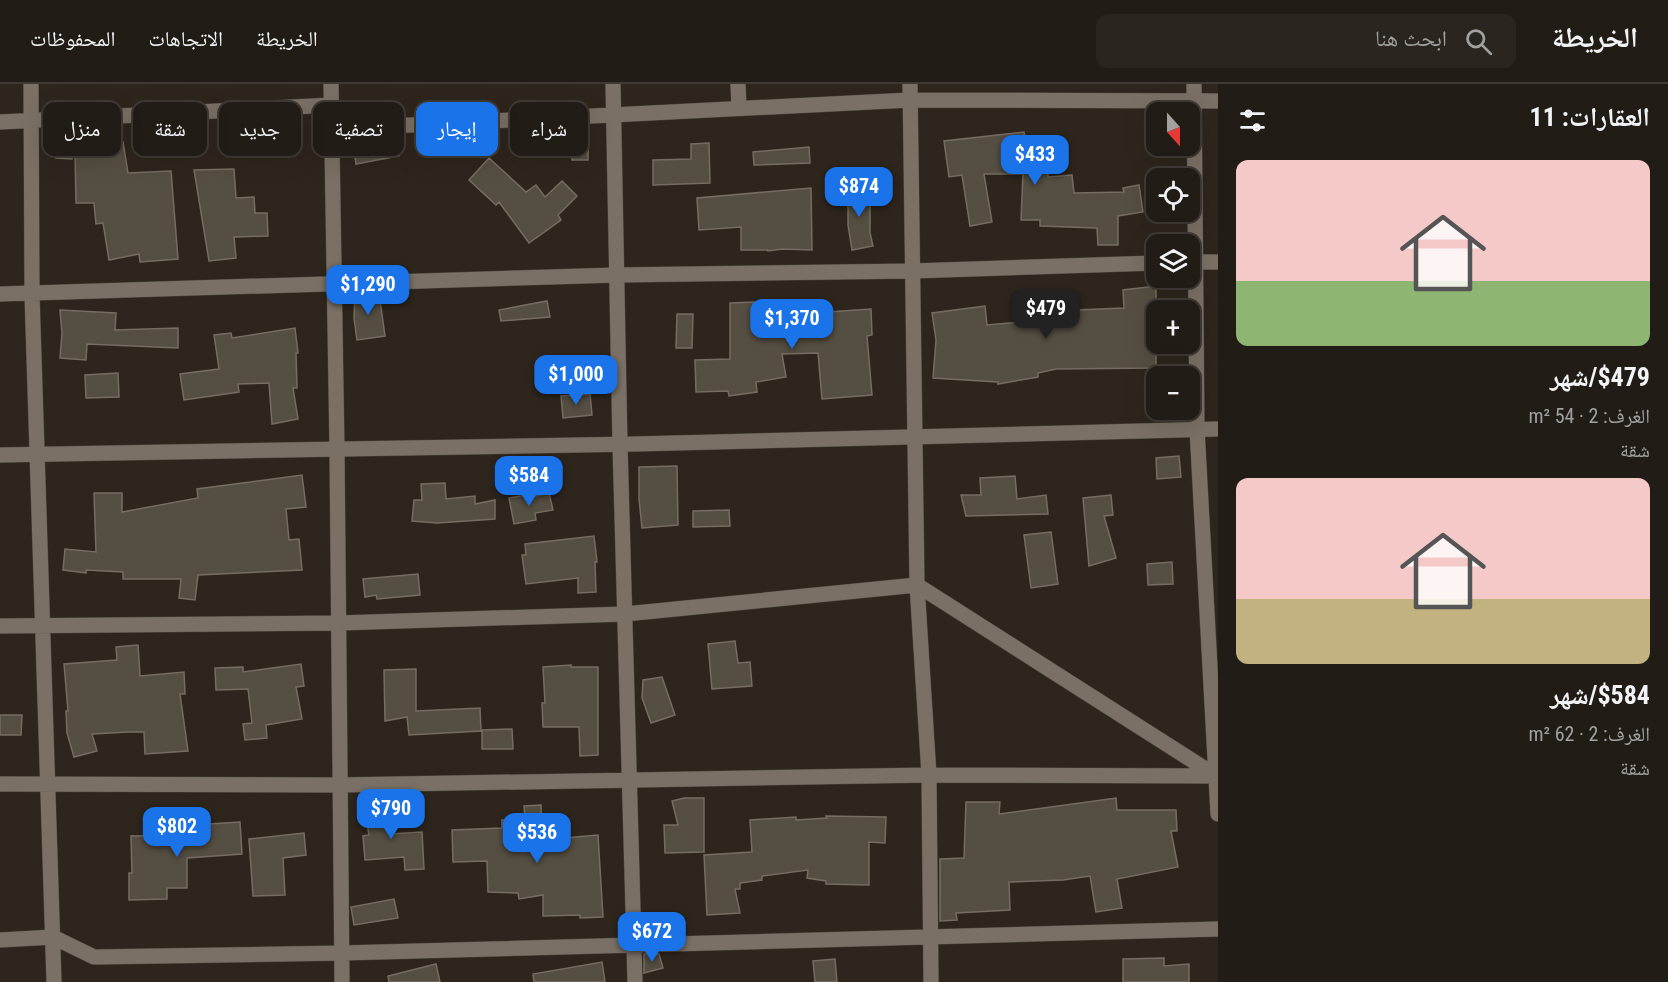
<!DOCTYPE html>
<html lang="ar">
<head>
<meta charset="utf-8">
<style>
  :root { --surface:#221c16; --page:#2a251f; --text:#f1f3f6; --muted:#a2a1a1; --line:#3f3a35; --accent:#1a73e8 }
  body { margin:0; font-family:"Roboto Condensed","Noto Naskh Arabic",sans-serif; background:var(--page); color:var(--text); direction:rtl; height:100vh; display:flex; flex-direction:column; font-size:22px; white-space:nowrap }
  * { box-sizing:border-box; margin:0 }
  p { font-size:20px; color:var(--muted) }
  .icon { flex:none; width:33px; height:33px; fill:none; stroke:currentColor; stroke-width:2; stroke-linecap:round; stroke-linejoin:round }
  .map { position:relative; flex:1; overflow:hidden; direction:ltr }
  .drawer { display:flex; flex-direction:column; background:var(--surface); width:450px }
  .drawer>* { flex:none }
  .top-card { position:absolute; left:18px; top:18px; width:570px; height:54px; direction:rtl; display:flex; gap:12px }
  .needle { width:39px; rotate:159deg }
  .fabs { position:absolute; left:1146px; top:18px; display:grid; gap:12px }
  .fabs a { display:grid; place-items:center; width:54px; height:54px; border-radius:12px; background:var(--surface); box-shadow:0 6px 24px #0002,0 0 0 2px var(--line); font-size:30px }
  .price { position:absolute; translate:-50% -51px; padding:0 14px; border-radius:12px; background:var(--accent); color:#fff; font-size:20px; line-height:39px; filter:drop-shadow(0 2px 3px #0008) }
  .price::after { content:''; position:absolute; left:50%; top:36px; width:18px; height:14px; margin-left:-9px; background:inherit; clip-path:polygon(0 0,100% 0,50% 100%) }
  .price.current { background:#222; color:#fff }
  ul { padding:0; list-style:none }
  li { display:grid; align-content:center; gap:12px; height:318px; padding:0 18px }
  li span { display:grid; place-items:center; height:186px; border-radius:12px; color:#555 }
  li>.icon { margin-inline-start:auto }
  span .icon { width:108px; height:108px; fill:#fffc; stroke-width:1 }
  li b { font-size:26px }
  h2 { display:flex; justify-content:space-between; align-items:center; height:72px; padding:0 18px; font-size:26px }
  .tag { padding:0 21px; border-radius:12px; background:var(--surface); box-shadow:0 6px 24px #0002,0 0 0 2px var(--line); font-size:21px; line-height:54px }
  .tag.current { background:var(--accent); color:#fff }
  header { display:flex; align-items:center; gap:36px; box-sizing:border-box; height:84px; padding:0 30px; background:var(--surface); border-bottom:2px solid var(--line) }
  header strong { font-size:28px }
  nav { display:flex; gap:33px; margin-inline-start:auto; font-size:21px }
  .search { width:420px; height:54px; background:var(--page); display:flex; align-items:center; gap:15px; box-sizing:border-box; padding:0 21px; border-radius:12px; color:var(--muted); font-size:22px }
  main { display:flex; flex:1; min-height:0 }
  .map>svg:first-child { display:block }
  .building { fill:#554e42; stroke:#766d62; stroke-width:1.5 }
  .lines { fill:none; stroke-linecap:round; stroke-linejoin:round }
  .minor-casing { stroke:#48423a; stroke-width:16 }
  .tertiary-casing { stroke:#48423a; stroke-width:16 }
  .minor { stroke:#7a7065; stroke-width:15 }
  .tertiary { stroke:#7a7065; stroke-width:15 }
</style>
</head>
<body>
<header>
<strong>الخريطة</strong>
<div class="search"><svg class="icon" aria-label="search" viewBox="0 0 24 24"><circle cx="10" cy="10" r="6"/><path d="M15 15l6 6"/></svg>ابحث هنا</div>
<nav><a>الخريطة</a><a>الاتجاهات</a><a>المحفوظات</a></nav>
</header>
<main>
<section class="drawer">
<h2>العقارات: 11<svg class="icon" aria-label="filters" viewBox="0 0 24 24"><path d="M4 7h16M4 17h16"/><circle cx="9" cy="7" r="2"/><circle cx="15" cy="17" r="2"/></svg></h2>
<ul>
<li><span style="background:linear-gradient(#f6c9c9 65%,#8fb573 0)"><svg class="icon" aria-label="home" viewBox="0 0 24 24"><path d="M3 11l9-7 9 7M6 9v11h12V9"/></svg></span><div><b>$479/شهر</b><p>الغرف: 2 · 54 m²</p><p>شقة</p></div></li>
<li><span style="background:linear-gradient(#f6c9c9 65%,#c2b280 0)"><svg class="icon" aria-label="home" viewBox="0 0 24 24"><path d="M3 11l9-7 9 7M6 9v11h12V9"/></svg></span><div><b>$584/شهر</b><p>الغرف: 2 · 62 m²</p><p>شقة</p></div></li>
</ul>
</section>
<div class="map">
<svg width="1218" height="898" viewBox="0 0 1218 898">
  <rect width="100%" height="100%" fill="#2e261d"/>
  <path class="building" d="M1024,48l2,11h22v34l24,-2 2,18 50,-1 -1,-4 16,-3 4,27 -25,4v29h-20l-1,-17 -57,-2v-6h-19l2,-46h-39l8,48 -22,4 -8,-51 -13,2 -5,-36z
    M396,52l3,20 -43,8 -3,-21z
    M588,54v22h-16v-21z
    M123,58l5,31 43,-2 7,88 -38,3 -1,-8 -30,6 -6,-37 -7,1 -2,-21h-18l-1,-52z
    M57,59l16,1 -1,15 -16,-1z
    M709,59l1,40 -57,2v-25l38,-1v-15z
    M809,63l1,16 -56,2 -1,-13z
    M489,74l37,34 10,-7 9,12 17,-16 15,15 -19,19 3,5 -32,23 -30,-41 -3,3 -27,-25z
    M234,85l2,29 18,-1 1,16h12l1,23 -34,1 2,21 -27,3 -15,-91z
    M811,104l1,62 -30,-1 -14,2v-1h-27v-23l-42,3 -2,-32z
    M848,104h22v45l3,13 -21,4 -4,-25z
    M1156,202v82l-100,1 -18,4v4l-40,7v-2l-65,-4 3,-38 -4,-27 53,-7 2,19 34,-3 -1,-23 29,-2 1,14 74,-3 -1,-18z
    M396,208l-17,1 6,43 -28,4 -3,-22 1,-25z
    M547,217l3,16 -49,4 -2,-11z
    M754,218v7l59,-1v5l58,-4 1,26 -5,1 5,59 -50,4 -4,-46 -36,1 4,23 -30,5 1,10 -28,4 -1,-5 -32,1 -1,-32 35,-1v-56z
    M60,226l56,3 -1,17 63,-2v20l-91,-4 -1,16 -26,-2 2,-25z
    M677,230h16l-1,34h-16z
    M295,244l3,25h-2l1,35h-4l5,31 -26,5 -3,-41 -31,1 1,8 -55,8 -4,-26 39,-5 -5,-34 17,-2 1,5z
    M118,289l1,24 -33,1 -1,-23z
    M590,310l2,21 -29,3 -2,-22z
    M1179,372l2,21 -24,2 -1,-21z
    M677,382l1,59 -36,3 -3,-29v-32z
    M302,391l4,32 -20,2 3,31 10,-1 3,31 -104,5 -3,25 -16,-2 2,-19h-58v-7l-37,-2v3l-23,-3 2,-21 31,3 -2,-59h28v19l76,-14 -1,-9z
    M1015,392l2,23 29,-4 2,19 -82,2 -5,-21h20l-1,-17z
    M445,399l1,16 29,-3v8l20,-4v19l-58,4 -25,-2 2,-21h8l-1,-16z
    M549,409l4,17 -18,3 1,7 -22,4 -5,-26 17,-3v3z
    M1111,411l2,20 -9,1 12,42 -27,8 -6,-68z
    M729,426l1,16 -37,1v-16z
    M1051,448l7,52 -27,4 -7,-53z
    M594,452l3,26h-2l1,30 -18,1v-15l-52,6 -4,-29h4l-1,-11z
    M1172,478l1,22 -25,1 -1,-21z
    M418,490l2,21 -43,4 -1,-4 -11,2 -2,-18z
    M735,557l3,22 12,-1 2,24 -40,3 -4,-45z
    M138,561l2,31 44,-4 1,22h-5l8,57 -43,3 -1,-22h-15l-37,2 5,17 -23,6 -7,-24 -1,-22h2l-4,-47 53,-4 -1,-13z
    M301,580l3,22 -8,1 6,32 -36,6 1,13 -22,2 -2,-16 9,-1 -4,-34 -32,1 -1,-22 28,-1v5z
    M571,581v2h27v88l-18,1 -1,-29h-36l-1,-24h3l-2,-36z
    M416,585v42l64,-3 1,23 -72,4 -2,-18 -22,4 -1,-51z
    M662,593l13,38 -24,8 -9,-25 1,-18z
    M0,631h22l-1,20h-21z
    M512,645l1,20h-31v-19z
    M684,714h20v54l-39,1 -1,-28h14l-6,-24z
    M1116,714l1,12h59l1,21h-6l7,36 -61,12 5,29 -26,4 -6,-36 -27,4 -54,2 1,28 -54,3 1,7 -17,1v-62l24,-1 2,-56h34l-1,12z
    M384,718l6,32 32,-2 2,37 -19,1 -1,-13 -39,3 -2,-24 6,-1 -5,-29z
    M541,721l1,35 56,-5 5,82 -23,1v-3l-37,1v-21l-24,4 -1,-6 -30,-1 -1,-31 -34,1 -1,-32 50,-2v-8l23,-1 -1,-13z
    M826,732l60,1 -1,26 -16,-1v43l-43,-1v-3l-19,-3 1,-8 -46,6v4l-22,3v6h-5l5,24 -33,2 -3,-60 48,-3 -2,-32 46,-3v3l31,-2z
    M240,738l2,32 -55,4v30h-20v11l-38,1v-27h3l-1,-37 63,-1 -1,-10z
    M304,749l2,22 -23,3 2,37 -32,1 -4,-57z
    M394,815l4,19 -44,7 -3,-18z
    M644,870h15l4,14 -19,5z
    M1164,874v8l25,-2v18h-66v-23z
    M835,875l2,23h-22l-2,-21z
    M602,878l3,20h-71l-1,-8z
    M436,880l4,18h-51l-1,-6z"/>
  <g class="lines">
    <defs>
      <path id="minor" d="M31,0l1,211 22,687
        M331,0l6,365 5,533
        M613,0l7,361 15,537
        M738,0l1,24
        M910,0l7,501 12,190 2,207
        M1194,0l3,345 21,385
        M0,38l332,-17
        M332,45l578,-29 308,1
        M1190,178h28
        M0,210l617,-19 295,-4 244,-8
        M0,542l339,-3 286,-9 292,-29 301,192
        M0,700l340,1 589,-10 286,1
        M0,856l53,-3 41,20 248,-4 876,-24"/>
      <path id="tertiary" d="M0,371l635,-11 583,-15"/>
    </defs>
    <use href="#minor" class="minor-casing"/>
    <use href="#tertiary" class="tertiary-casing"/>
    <use href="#minor" class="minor"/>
    <use href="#tertiary" class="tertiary"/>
  </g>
</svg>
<div class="fabs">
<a><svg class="needle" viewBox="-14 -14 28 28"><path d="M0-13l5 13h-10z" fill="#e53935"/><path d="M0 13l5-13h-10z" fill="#a2a1a1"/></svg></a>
<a><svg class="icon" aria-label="locate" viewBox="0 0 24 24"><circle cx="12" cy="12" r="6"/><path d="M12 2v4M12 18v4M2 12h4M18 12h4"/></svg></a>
<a><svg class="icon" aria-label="layers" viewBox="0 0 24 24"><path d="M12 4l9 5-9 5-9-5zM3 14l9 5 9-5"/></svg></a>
<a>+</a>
<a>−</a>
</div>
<b class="price" style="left:1035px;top:102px">$433</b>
<b class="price" style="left:859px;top:134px">$874</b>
<b class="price" style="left:368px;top:232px">$1,290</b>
<b class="price current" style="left:1046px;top:256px">$479</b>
<b class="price" style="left:792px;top:266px">$1,370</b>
<b class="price" style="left:576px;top:322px">$1,000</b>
<b class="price" style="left:529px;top:423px">$584</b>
<b class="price" style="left:391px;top:756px">$790</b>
<b class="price" style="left:177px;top:774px">$802</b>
<b class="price" style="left:537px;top:780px">$536</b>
<b class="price" style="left:652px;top:879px">$672</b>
<div class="top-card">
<a class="tag">شراء</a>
<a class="tag current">إيجار</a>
<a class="tag">تصفية</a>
<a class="tag">جديد</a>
<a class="tag">شقة</a>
<a class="tag">منزل</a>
</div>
</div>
</main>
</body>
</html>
